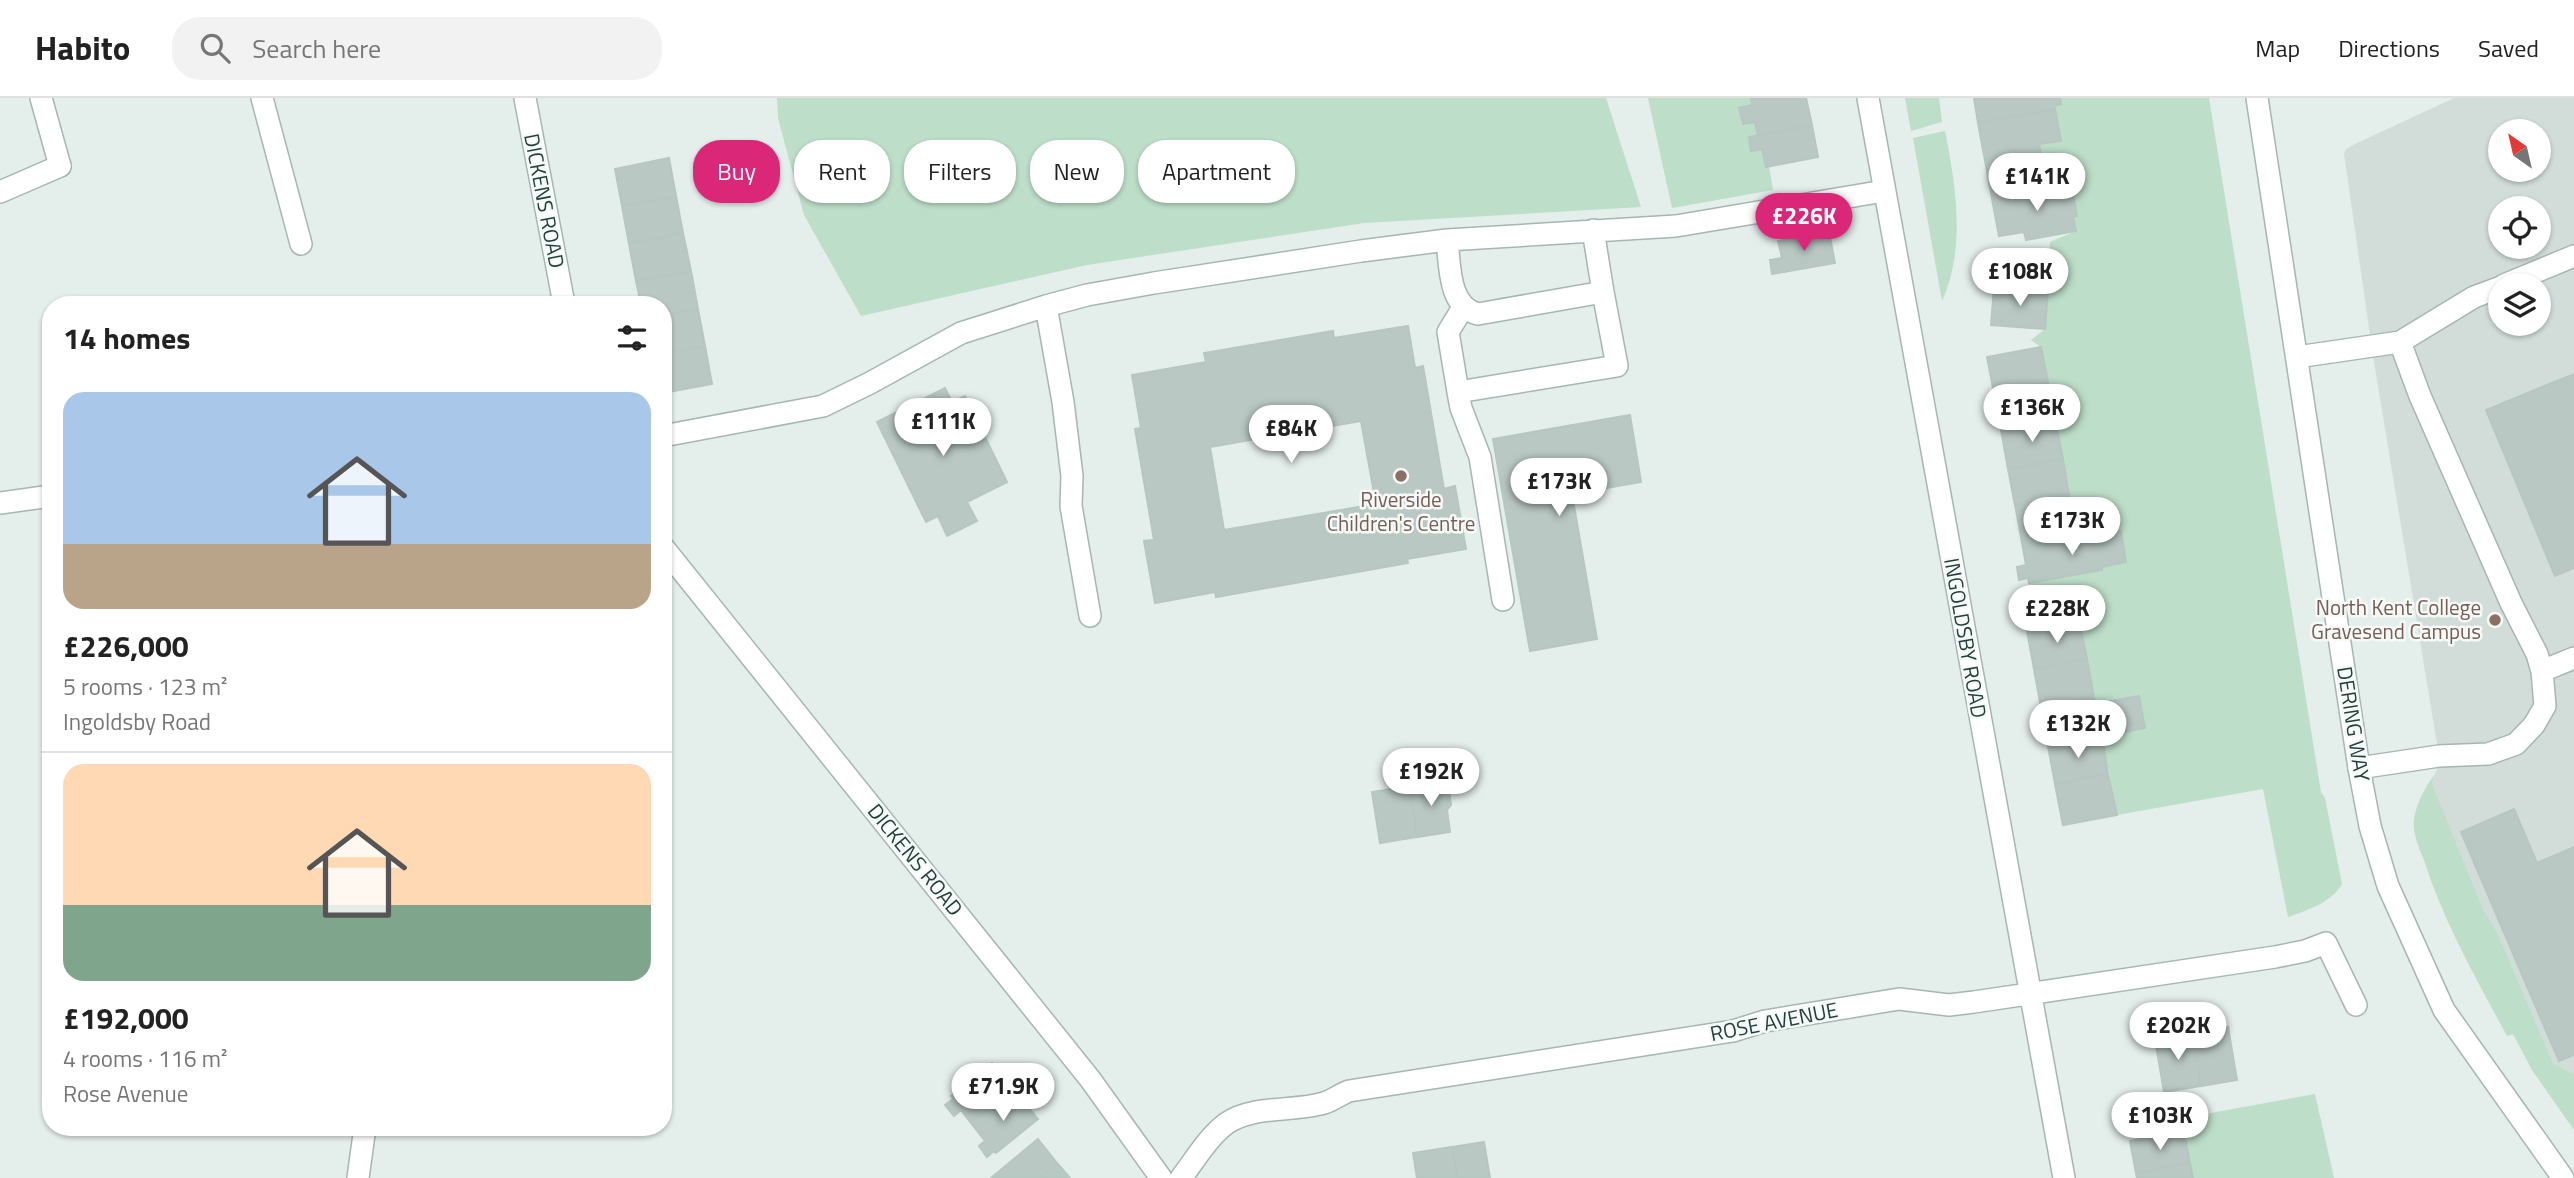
<!DOCTYPE html>
<html lang="en">
<head>
<meta charset="utf-8">
<style>
  :root { --surface:#fff; --page:#f2f2f2; --text:#222; --muted:#767676; --line:#e0e0e0; --accent:#db2777 }
  body { margin:0; font-family:"Titillium Web",sans-serif; background:var(--page); color:var(--text); height:100vh; display:flex; flex-direction:column; font-size:26px; white-space:nowrap }
  * { box-sizing:border-box; margin:0 }
  p { font-size:23px; color:var(--muted) }
  .icon { flex:none; width:38px; height:38px; fill:none; stroke:currentColor; stroke-width:2; stroke-linecap:round; stroke-linejoin:round }
  .map { position:relative; flex:1; overflow:hidden }
  .sheet { position:absolute; left:42px; top:198px; width:630px; height:840px; display:flex; flex-direction:column; background:var(--surface); border-radius:28px; box-shadow:0 2px 5px #0004 }
  .sheet>* { flex:none }
  .guide { position:absolute; left:693px; top:42px; width:665px; height:63px; display:flex; gap:14px }
  .needle { width:46px; rotate:326deg }
  .buttons { position:absolute; left:2488px; top:21px; display:grid; gap:14px }
  .buttons a { display:grid; place-items:center; width:63px; height:63px; border-radius:50%; background:var(--surface); box-shadow:0 2px 5px #0004; font-size:35px }
  .price { position:absolute; translate:-50% -60px; padding:0 16px; border-radius:24px; background:#fff; color:#222; font-size:23px; line-height:46px; filter:drop-shadow(0 2px 4px #0008) }
  .price::after { content:''; position:absolute; left:50%; top:42px; width:21px; height:16px; margin-left:-10px; background:inherit; clip-path:polygon(0 0,100% 0,50% 100%) }
  .price.current { background:var(--accent); color:#fff }
  ul { padding:0; list-style:none }
  li { display:grid; align-content:center; gap:14px; height:371px; padding:0 21px }
  li+li { border-top:2px solid var(--line) }
  li span { display:grid; place-items:center; height:217px; border-radius:21px; color:#555 }
  li>.icon { margin-inline-start:auto }
  span .icon { width:126px; height:126px; fill:#fffc; stroke-width:1 }
  li b { font-size:30px }
  h2 { display:flex; justify-content:space-between; align-items:center; height:84px; padding:0 21px; font-size:30px }
  .tag { padding:0 24px; border-radius:28px; background:var(--surface); box-shadow:0 2px 5px #0004; font-size:24px; line-height:63px }
  .tag.current { background:var(--accent); color:#fff }
  header { display:flex; align-items:center; gap:42px; box-sizing:border-box; height:98px; padding:0 35px; background:var(--surface); border-bottom:2px solid var(--line) }
  header strong { font-size:33px }
  nav { display:flex; gap:38px; margin-inline-start:auto; font-size:24px }
  .search { width:490px; height:63px; background:var(--page); display:flex; align-items:center; gap:18px; box-sizing:border-box; padding:0 24px; border-radius:28px; color:var(--muted); font-size:26px }
  .map>svg:first-child { display:block }
  .built { fill:#d2ddd9; fill-rule:evenodd }
  .green { fill:#bddec9 }
  .building { fill:#b9c8c3; stroke:#b6c7c2; stroke-width:2; fill-rule:evenodd }
  .lines { fill:none; stroke-linecap:round; stroke-linejoin:round }
  .service-casing { stroke:#a6b6b2; stroke-width:24 }
  .minor-casing { stroke:#a6b6b2; stroke-width:24 }
  .service { stroke:#fff; stroke-width:21 }
  .minor { stroke:#fff; stroke-width:21 }
  .education-dot { fill:#8d6e63; stroke:#f5faf8; stroke-width:2.5 }
  .labels { text-anchor:middle; stroke-width:5; stroke-linejoin:round; paint-order:stroke }
  .street-label { font-size:21px; fill:#233f3a; stroke:#f5faf8 }
  .education-label { font-size:21px; fill:#785e54; stroke:#f5faf8 }
</style>
</head>
<body>
<header>
<strong>Habito</strong>
<div class="search"><svg class="icon" aria-label="search" viewBox="0 0 24 24"><circle cx="10" cy="10" r="6"/><path d="M15 15l6 6"/></svg>Search here</div>
<nav><a>Map</a><a>Directions</a><a>Saved</a></nav>
</header>
<div class="map">
<svg width="2574" height="1080" viewBox="0 0 2574 1080">
  <rect width="100%" height="100%" fill="#e4eeea"/>
  <path class="built" d="M2454,0h120v976l-21,-11 -55,-129 -15,-25 -52,-126 9,-21 -67,-406 -29,-202 2,-5 9,-5zM2501,33h38v39h-38zM2501,110h38v39h-38zM2501,187h38v39h-38z"/>
  <path class="green" d="M777,0h829l35,109 -277,16 -277,42 -226,51 -57,-101 -26,-97z
    M1648,0h103l1,7 -13,3 3,16 13,-2 3,14 -9,2 2,13 11,-2 4,18 3,-1 4,24 -101,18z
    M1905,0h34l3,24 -31,9z
    M2060,0h149l112,694 4,6 17,86c-10,18 -34,26 -54,33l-25,-128 -146,26 -15,-79 43,-8 -6,-32 -43,8 -23,-115 -52,9 9,-8 -1,-7 73,-13v-3l24,-5 -5,-31 -44,7 -36,-191 -10,-7 14,-11 5,-87 26,-11 -3,-14 4,-1 -7,-32 -23,4 -8,-44 22,-3 -7,-35 7,-2z
    M1945,33c11,55 21,117 -3,170l-29,-163z
    M2434,677l-2,9 51,125 15,25 55,129 21,11v56l-42,-60 -19,-36 -6,2c-31,-58 -63,-113 -83,-176 -5,-12 -12,-28 -10,-41 3,-17 11,-31 20,-44z
    M2315,996l19,84h-141l-10,-60z"/>
  <path class="building" d="M1751,0h55l6,27 -54,11 -3,-14 -12,2 -4,-16 13,-3z
    M1974,0h86l1,6 -7,2 1,3 -77,14z
    M2055,11l6,32 -22,3 2,11 -55,11 -8,-43z
    M1812,27l6,32 -52,10 -4,-18 -11,2 -2,-14z
    M2041,57l6,33 -55,11 -6,-33z
    M669,60l7,38 -54,10 -7,-37z
    M2071,86l6,32 -4,1 3,14 -50,9 -2,-8 -25,4 -7,-37z
    M676,98l7,37 -54,11 -7,-38z
    M1829,134l6,31 -63,11 -2,-14 12,-2 -4,-17z
    M683,135l8,38 -55,10 -7,-37z
    M1997,153l53,5 -2,35 -54,-4z
    M691,173l7,38 -35,6v-11h-22l-5,-23z
    M1994,189l54,4 -3,38 -54,-4z
    M698,211l7,37 -42,8v-39z
    M1408,228l7,42 8,-2 21,123 11,-3 11,63 -59,10 1,4 -192,34 -1,-5 -60,11 -11,-62 10,-1 -19,-111 6,-1 -9,-53 74,-13 -2,-9 129,-22 1,7zM1361,323l15,83 -152,26 -14,-83z
    M705,248l7,38 -49,9v-39z
    M2041,249l7,35 -54,11 -7,-36z
    M2574,276v194l-19,8 -69,-166z
    M2048,284l7,37 -54,11 -7,-37z
    M945,290l7,14 13,-6 42,86 -40,20 10,19 -30,15 -9,-20 -12,6 -49,-100z
    M1630,317l11,67 -69,12 25,145 -67,12 -37,-212z
    M2055,321l8,40 -55,10 -7,-39z
    M2063,361l6,36 -54,10 -7,-36z
    M2069,397l8,43 -54,10 -8,-43z
    M2121,433l5,31 -24,5v3l-73,13 -1,-5 -9,2 -2,-13 9,-2 -3,-17z
    M2073,491l6,31 -52,11 -6,-33z
    M2079,522l8,39 -53,10 -7,-38z
    M2087,561l7,39 -53,10 -7,-39z
    M2139,598l6,32 -97,18 -7,-38 53,-10 2,6z
    M2102,638l6,38 -53,10 -7,-38z
    M2108,676l9,41 -54,10 -8,-41z
    M1448,682l3,25 -4,5 3,22 -33,5 -7,-51z
    M1410,688l7,51 -37,6 -8,-51z
    M2514,711l23,54 37,-16v208l-15,6 -98,-229z
    M2228,929l9,53 -36,6 -9,-53z
    M2192,935l9,53 -37,6 -9,-53z
    M992,965l21,26 -42,34 -10,-13 -7,6 -9,-11 8,-6 -2,-3z
    M1013,991l25,30 -42,34 -2,-2 -7,6 -8,-11 6,-5 -14,-18z
    M2184,1033l6,32 -54,10 -6,-32z
    M1038,1041l19,24 -18,15h-48z
    M1484,1044l6,36h-33l-5,-31z
    M1452,1049l5,31h-40l-4,-25z
    M1057,1065l13,15h-31z
    M2190,1065l3,15h-56l-1,-5z"/>
  <g class="lines">
    <defs>
      <path id="service" d="M262,0l39,146
        M0,94l60,-26
        M1447,142c3,25 1,67 31,74l125,-22 -10,-62
        M2504,187l70,-29
        M1464,208l-16,26 10,60 159,-26 -14,-74
        M2297,259l103,-15 74,-45 27,-10
        M1458,294l3,16 19,49 23,143
        M663,338l160,-30 47,-23 91,-50 85,-27
        M1090,518l-19,-110 1,-30 -9,-74 -17,-96 41,-11 67,-12 207,-32 86,-11 229,-14 208,-35
        M2542,573l32,-13
        M2359,670l80,-12 49,-2 28,-10 18,-19 11,-19 -3,-35 -5,-17 -26,-51 -91,-207 -20,-54"/>
      <path id="minor" d="M41,0l19,68
        M525,0l39,206
        M1868,0l196,1080
        M2257,0l102,670 11,58 18,60 56,124 119,168
        M0,405l51,-7
        M663,449l427,532 71,99
        M358,1080l7,-51
        M1181,1080c14,-18 27,-41 46,-55 27,-18 67,-11 97,-20 9,-3 17,-9 25,-12l384,-60 32,-10 134,-22 50,6 25,-3 301,-45 30,-6 21,-8 30,62"/>
    </defs>
    <use href="#service" class="service-casing"/>
    <use href="#minor" class="minor-casing"/>
    <use href="#service" class="service"/>
    <use href="#minor" class="minor"/>
  </g>
  <g class="education-dot">
    <circle cx="1401" cy="378" r="7"/>
    <circle cx="2495" cy="522" r="7"/>
  </g>
  <g class="labels">
    <g class="street-label">
      <text transform="translate(544 103) rotate(79)" y="7">DICKENS ROAD</text>
      <text transform="translate(1965 540) rotate(80)" y="7">INGOLDSBY ROAD</text>
      <text transform="translate(2353 626) rotate(81)" y="7">DERING WAY</text>
      <text transform="translate(915 762) rotate(51)" y="7">DICKENS ROAD</text>
      <text transform="translate(1774 924) rotate(-11)" y="7">ROSE AVENUE</text>
    </g>
    <g class="education-label">
      <text x="1401" y="409">Riverside<tspan x="1401" dy="24">Children's Centre</tspan></text>
      <text x="2481" y="517" text-anchor="end">North Kent College<tspan x="2481" dy="24">Gravesend Campus</tspan></text>
    </g>
  </g>
</svg>
<div class="buttons">
<a><svg class="needle" viewBox="-14 -14 28 28"><path d="M0-13l5 13h-10z" fill="#e53935"/><path d="M0 13l5-13h-10z" fill="#767676"/></svg></a>
<a><svg class="icon" aria-label="locate" viewBox="0 0 24 24"><circle cx="12" cy="12" r="6"/><path d="M12 2v4M12 18v4M2 12h4M18 12h4"/></svg></a>
<a><svg class="icon" aria-label="layers" viewBox="0 0 24 24"><path d="M12 4l9 5-9 5-9-5zM3 14l9 5 9-5"/></svg></a>
</div>
<b class="price" style="left:2037px;top:115px">£141K</b>
<b class="price current" style="left:1804px;top:155px">£226K</b>
<b class="price" style="left:2020px;top:210px">£108K</b>
<b class="price" style="left:2032px;top:346px">£136K</b>
<b class="price" style="left:943px;top:360px">£111K</b>
<b class="price" style="left:1291px;top:367px">£84K</b>
<b class="price" style="left:1559px;top:420px">£173K</b>
<b class="price" style="left:2072px;top:459px">£173K</b>
<b class="price" style="left:2057px;top:547px">£228K</b>
<b class="price" style="left:2078px;top:662px">£132K</b>
<b class="price" style="left:1431px;top:710px">£192K</b>
<b class="price" style="left:2178px;top:964px">£202K</b>
<b class="price" style="left:1003px;top:1025px">£71.9K</b>
<b class="price" style="left:2160px;top:1054px">£103K</b>
<div class="guide">
<a class="tag current">Buy</a>
<a class="tag">Rent</a>
<a class="tag">Filters</a>
<a class="tag">New</a>
<a class="tag">Apartment</a>
</div>
<section class="sheet">
<h2>14 homes<svg class="icon" aria-label="filters" viewBox="0 0 24 24"><path d="M4 7h16M4 17h16"/><circle cx="9" cy="7" r="2"/><circle cx="15" cy="17" r="2"/></svg></h2>
<ul>
<li><span style="background:linear-gradient(#a9c7e8 70%,#b9a48a 0)"><svg class="icon" aria-label="home" viewBox="0 0 24 24"><path d="M3 11l9-7 9 7M6 9v11h12V9"/></svg></span><div><b>£226,000</b><p>5 rooms · 123 m²</p><p>Ingoldsby Road</p></div></li>
<li><span style="background:linear-gradient(#ffd9b3 65%,#7fa58c 0)"><svg class="icon" aria-label="home" viewBox="0 0 24 24"><path d="M3 11l9-7 9 7M6 9v11h12V9"/></svg></span><div><b>£192,000</b><p>4 rooms · 116 m²</p><p>Rose Avenue</p></div></li>
</ul>
</section>
</div>
</body>
</html>
